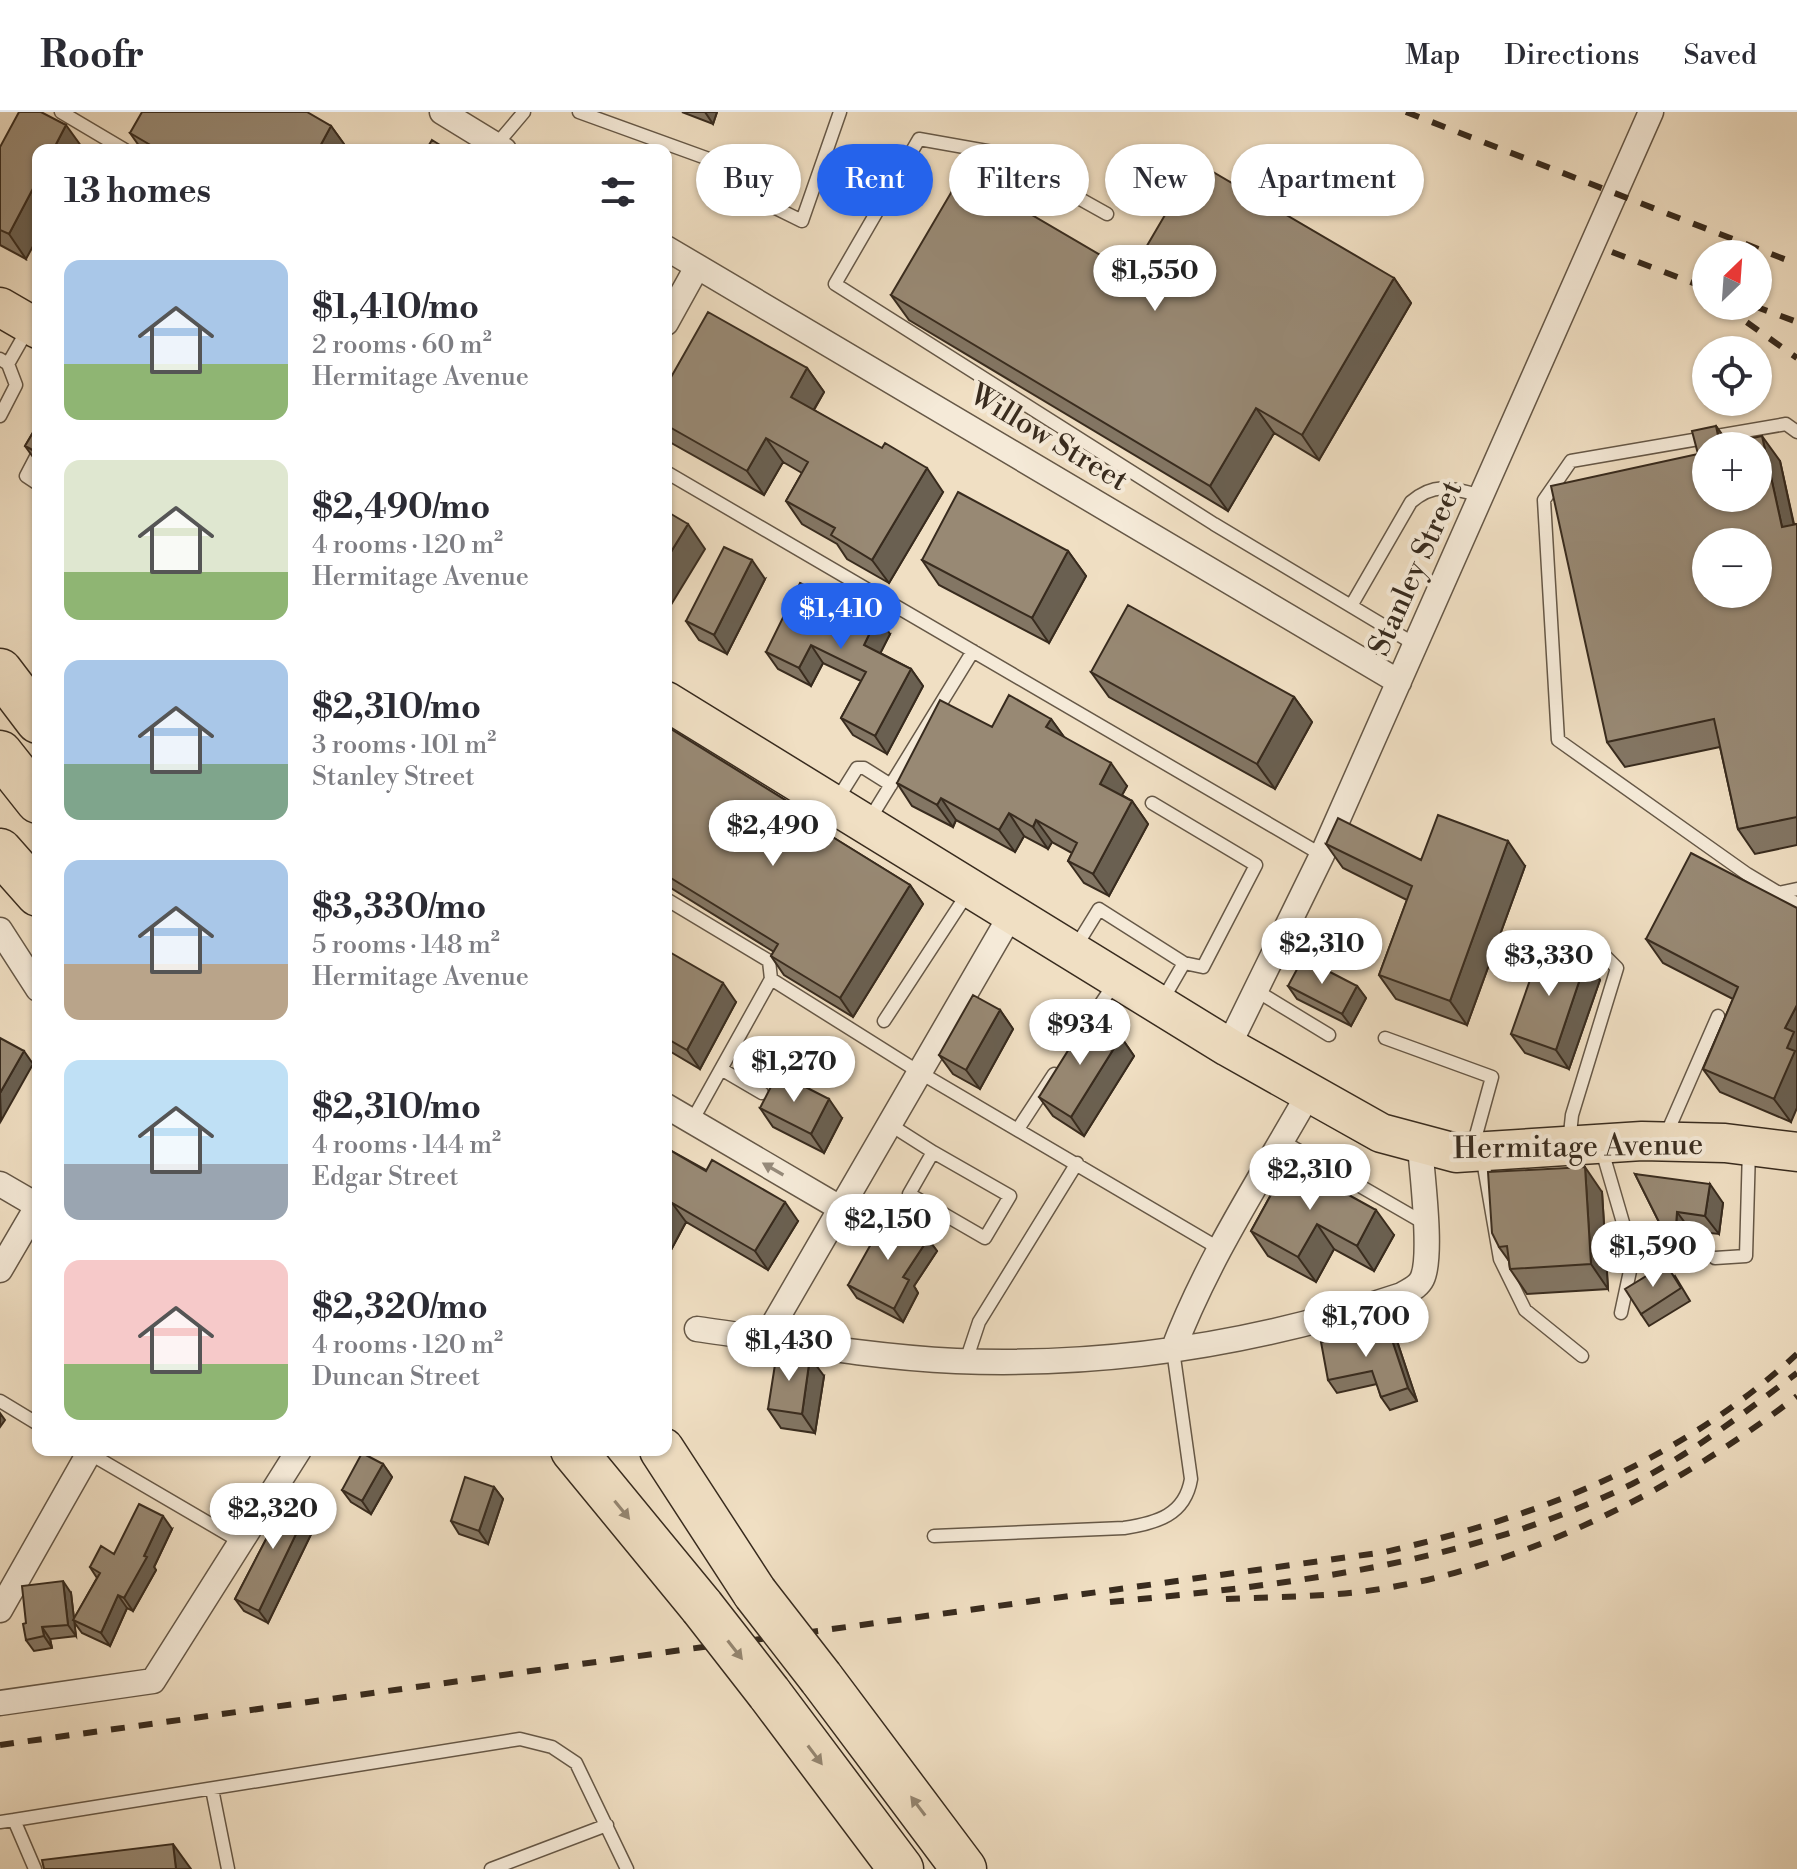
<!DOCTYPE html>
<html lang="en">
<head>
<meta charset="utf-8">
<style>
  :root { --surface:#fff; --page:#f2f2f3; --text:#2b2b33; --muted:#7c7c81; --line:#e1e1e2; --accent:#2563eb }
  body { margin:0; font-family:"Libre Bodoni",serif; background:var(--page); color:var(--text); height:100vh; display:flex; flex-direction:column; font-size:30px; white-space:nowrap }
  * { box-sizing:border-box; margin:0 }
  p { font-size:26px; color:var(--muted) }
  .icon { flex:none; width:44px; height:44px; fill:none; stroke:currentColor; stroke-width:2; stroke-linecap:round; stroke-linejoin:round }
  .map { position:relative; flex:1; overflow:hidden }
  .panel { position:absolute; left:32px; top:32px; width:640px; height:1312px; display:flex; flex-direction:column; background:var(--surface); border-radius:16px; box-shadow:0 2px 6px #0004 }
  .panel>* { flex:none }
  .hud { position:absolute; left:696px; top:32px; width:760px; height:72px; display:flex; gap:16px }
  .needle { width:52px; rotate:25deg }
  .controls { position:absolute; left:1692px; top:128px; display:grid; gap:16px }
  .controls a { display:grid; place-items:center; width:80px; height:80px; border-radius:50%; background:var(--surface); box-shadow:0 2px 6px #0004; font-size:40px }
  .price { position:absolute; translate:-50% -68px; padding:0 18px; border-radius:28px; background:#fff; color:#222; font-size:26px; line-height:52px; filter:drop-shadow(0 2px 4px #0008) }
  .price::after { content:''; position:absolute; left:50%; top:48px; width:24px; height:18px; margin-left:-12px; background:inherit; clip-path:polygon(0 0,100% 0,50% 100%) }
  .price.active { background:var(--accent); color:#fff }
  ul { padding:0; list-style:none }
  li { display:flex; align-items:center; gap:24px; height:200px; padding:0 32px }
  li span { display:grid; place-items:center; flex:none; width:224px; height:160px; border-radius:16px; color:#555 }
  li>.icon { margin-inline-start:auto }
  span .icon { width:96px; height:96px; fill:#fffc; stroke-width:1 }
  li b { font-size:34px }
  h2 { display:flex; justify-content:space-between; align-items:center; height:96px; padding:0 32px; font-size:34px }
  .tag { padding:0 28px; border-radius:36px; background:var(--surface); box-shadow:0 2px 6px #0004; font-size:28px; line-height:72px }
  .tag.active { background:var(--accent); color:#fff }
  header { display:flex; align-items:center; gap:48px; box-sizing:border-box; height:112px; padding:0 40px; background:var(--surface); border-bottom:2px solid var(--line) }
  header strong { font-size:38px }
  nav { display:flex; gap:44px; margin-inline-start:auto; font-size:28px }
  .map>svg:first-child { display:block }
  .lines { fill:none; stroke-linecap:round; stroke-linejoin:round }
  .lane-casing { stroke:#665847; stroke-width:15 }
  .street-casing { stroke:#665847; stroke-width:27 }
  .primary-casing { stroke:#382b1e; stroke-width:41 }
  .highway-casing { stroke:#382b1e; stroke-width:47 }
  .lane { stroke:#f5ead8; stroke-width:12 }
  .street { stroke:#f5ead8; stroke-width:24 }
  .primary { stroke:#f0dfc3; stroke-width:38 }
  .highway { stroke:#f0dfc3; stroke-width:44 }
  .rail { stroke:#382b1e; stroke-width:6; stroke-dasharray:14 14; stroke-linecap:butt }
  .highway-bridge-casing { stroke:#382b1e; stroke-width:47; stroke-linecap:butt }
  .highway-bridge { stroke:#f0dfc3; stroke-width:44 }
  .wall { fill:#837664; stroke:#382b1e; stroke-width:2 }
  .shaded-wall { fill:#6a6051; stroke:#382b1e; stroke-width:2 }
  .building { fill:#988974; stroke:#382b1e; stroke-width:2; fill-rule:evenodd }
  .oneway { fill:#968a7b }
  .oneway2 { fill:#948570 }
  .labels { text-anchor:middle; stroke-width:8; stroke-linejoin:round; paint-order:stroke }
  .street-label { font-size:30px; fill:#382b1e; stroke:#f5ead8 }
</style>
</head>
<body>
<header>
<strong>Roofr</strong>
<nav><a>Map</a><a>Directions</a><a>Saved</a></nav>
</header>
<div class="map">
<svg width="1797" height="1757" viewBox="0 0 1797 1757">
  <rect width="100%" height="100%" fill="#f0dfc3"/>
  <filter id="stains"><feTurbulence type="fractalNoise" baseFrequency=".0025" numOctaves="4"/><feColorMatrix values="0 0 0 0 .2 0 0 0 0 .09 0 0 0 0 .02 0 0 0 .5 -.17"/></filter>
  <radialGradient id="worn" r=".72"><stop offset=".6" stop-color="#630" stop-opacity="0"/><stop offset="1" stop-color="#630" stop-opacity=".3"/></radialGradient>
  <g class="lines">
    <defs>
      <path id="lane" d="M61,0l64,38
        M579,0l127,46 47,39 49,24 38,-109
        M496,33l28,-33
        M1107,102l-109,-61 -79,-14 -84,145 379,240 202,121
        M0,247l8,5 21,-37
        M0,304l16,-31 -8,-21
        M1797,320l-11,-8 -215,37 -27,39 14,240 189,134 50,30
        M38,341l-12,23 12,8
        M666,360l656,383
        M1351,494l60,-104c24,-21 42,-14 71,-6
        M837,688l20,-32h7l27,17
        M1152,691l104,62 -53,102 -19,-4
        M868,710l105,-171
        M1779,781l18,-4
        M666,787l103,62 2,18 148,93 301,177
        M1075,836l24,-39 85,54 -22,38
        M1255,878l74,45
        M884,909l85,-130
        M1084,917l32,-48
        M1385,926l107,39 -19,69
        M721,957l41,24
        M692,1009l79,-142
        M889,1012l44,28 -24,42 76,44 25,-42 -77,-44
        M1018,1017l36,-55
        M1666,1023l52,-119
        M1282,1029l142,82
        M1569,1031l3,-28 45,-147 -20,-20
        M1601,1035l32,110 -12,56
        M1482,1043l18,104 25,51 57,46
        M1715,1146l31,-2 3,-107
        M966,1249l13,-39 98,-159
        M0,1289l38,23
        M87,1340l154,90
        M934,1424l190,-8c33,-5 61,-13 67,-49l-18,-129
        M212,1677l16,80
        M14,1708l506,-81 32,8 24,16 51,106
        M0,1710l14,-2 21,49
        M491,1757l116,-44"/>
      <path id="street" d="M442,0l62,38
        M666,136l733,434
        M666,211l31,-56
        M0,818l38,59
        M1228,935l94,-192 329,-743
        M666,994l174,102
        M0,1072l38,22
        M0,1158l38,-65
        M697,1217c86,12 172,28 259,32 151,6 303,-18 446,-66 8,-5 16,-8 20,-16 11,-22 0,-105 -2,-133
        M765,1227l247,-426
        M1173,1238c34,-90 88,-172 135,-255
        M0,1498l89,-157
        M0,1591l153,-22 146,-231"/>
      <path id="primary" d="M0,195l38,22
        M666,589l562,346 153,86 75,20 186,-12 83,2 72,9"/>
      <path id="highway" d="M0,559l38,50
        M0,641l38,48
        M0,739l38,43
        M573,1338l129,157
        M662,1338l93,143
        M821,1566l143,191
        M769,1581l132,176"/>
    </defs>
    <use href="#lane" class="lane-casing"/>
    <use href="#street" class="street-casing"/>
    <use href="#primary" class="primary-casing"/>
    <use href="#highway" class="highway-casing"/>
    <use href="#lane" class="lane"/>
    <use href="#street" class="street"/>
    <use href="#primary" class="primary"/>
    <use href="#highway" class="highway"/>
    <path class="rail" d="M1406,0l391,152
      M1612,140l94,36
      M1724,194l73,52
      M1754,194l43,16
      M1226,1487c44,-2 89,-2 133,-7 155,-19 316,-101 438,-196
      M1110,1490c177,-17 360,-38 522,-118 59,-30 112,-71 165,-111
      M0,1633l1385,-193c155,-36 293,-89 412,-198"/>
    <defs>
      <path id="highway-bridge" d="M755,1481l66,85
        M702,1495l67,86"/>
    </defs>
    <use href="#highway-bridge" class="highway-bridge-casing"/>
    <use href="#highway-bridge" class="highway-bridge"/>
  </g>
  <path class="wall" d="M682,0h35l-4,12z
    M331,14l13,18 -3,6h-199l-12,-17z
    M0,35l26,112 -26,-14z
    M1131,161l263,5 17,25 -92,157 -45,-27 -46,78 -319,-191 -18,-25z
    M807,256l17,24 -10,18 129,82 -54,91 -42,-24 -10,-15 -35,-20 -16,-23 16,-28 -19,-11 -19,33 -98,-55v-54z
    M38,312v40l-13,-18z
    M1716,314l13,18 51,17 14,63h3v321l-42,9 -17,-25 -18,-82 -95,20 -18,-25 91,-288z
    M1068,439l18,25 -37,67 -110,-58 -17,-25z
    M765,467l-38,75 -28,-14 -13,-19z
    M890,522l-10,19 31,16 12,17 -36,68 -34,-19 -12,-17 20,-37 -38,-18 -12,23 -33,-17 -12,-17z
    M1091,560l203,25 18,25 -37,67 -166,-92z
    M1051,607l13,18 63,49 -5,9 10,6 16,23 -39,72 -25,-13 -16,-22 4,-8 -20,-11 -4,7 -24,-13 -9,16 -59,-32 -3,7 -41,-21 -15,-23 95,-56z
    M666,614l132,82 10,14 102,63 13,19 -70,113 -69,-42 -13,-19 3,-4 -108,-67z
    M1326,732l95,16 104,6 -58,159 -71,-26 -17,-24 28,-75 -64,-32z
    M1797,796l-6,214 -71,-30 -17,-23 30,-70 -70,-36 -17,-24z
    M666,838l70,52 -36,67 -34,-20z
    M1586,849l14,19 -31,89 -44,-16 -14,-19z
    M1288,874h69l9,12 -15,28 -54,-27z
    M1000,898l13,19 -33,60 -27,-15 -14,-19z
    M1121,925l13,19 -50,80 -31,-20 -14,-19z
    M760,996l82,10 -18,35 -51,-26z
    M666,1036l132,73 -30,49 -82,-48 -15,28 -5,-2z
    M1289,1050l105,73 -20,36 -40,-22 -18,33 -48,-26 -17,-25z
    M1635,1062l88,29 -4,31 -28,-3 -2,14 -16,-2 -13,-19z
    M1602,1080l6,97 -81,5 -17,-25 -1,-8 -10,-14z
    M928,1127l9,12 -23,35 4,7 -15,29 -46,-24 -9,-13z
    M1675,1164l15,25 -41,25 -8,-12z
    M1387,1213l9,13 21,63 -27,9 -9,-13 -4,-13 -40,9 -9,-13z
    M824,1264l-9,57 -34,-5 -13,-19z
    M383,1352l9,13 -21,37 -20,-12 -9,-12z
    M494,1375l9,12 -15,45 -29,-10 -8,-13z
    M309,1395l9,13 -50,103 -24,-12 -9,-12 38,-73 -6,-8z
    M172,1417l-18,38 2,3 -23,41 -6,-3 -17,38 -28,-13 -8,-11 2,14 -26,3 2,9 -18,3 -8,-11 45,-47 3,26 23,-41 -7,-11 24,-13z"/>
  <path class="shaded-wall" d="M705,0h12l-4,12z
    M66,13l18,25h-31z
    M331,14l13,18 -3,6h-23z
    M38,67v58l-12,22 -17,-25z
    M1394,166l17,25 -92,157 -17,-25z
    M807,256l17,24 -17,29 -16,-24z
    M1256,296l18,25 -46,78 -18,-25z
    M1716,314l14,20h-9z
    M1762,324l18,25 17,79 -15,-13z
    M766,326l17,24 -19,33 -17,-24z
    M927,356l16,24 -54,91 -17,-23z
    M688,412l17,25 -39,64v-53z
    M1068,439l18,25 -37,67 -17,-25z
    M752,448l13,19 -38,75 -13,-19z
    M878,504l12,18 -14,28 -12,-17z
    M811,533l12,18 -12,23 -12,-18z
    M911,557l12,17 -36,68 -12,-18z
    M1294,585l18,25 -37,67 -18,-25z
    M1051,607l16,22 -21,-14z
    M1111,651l16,23 -11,20 -16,-22z
    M941,686l15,22 -3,7 -16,-22z
    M1132,689l16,23 -39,72 -16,-22z
    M798,696l13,18 -17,-13z
    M1009,701l15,23 -9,16 -16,-22z
    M1036,708l16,22 -4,7 -15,-22z
    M1508,729l17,25 -58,159 -17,-24z
    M910,773l13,19 -70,113 -13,-19z
    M1586,849l14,19 -31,89 -13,-19z
    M723,871l13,19 -36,67 -13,-19z
    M1357,874l9,12 -15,28 -9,-12z
    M1797,893v103l-6,14 -17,-23 13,-51 -2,-20z
    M1000,898l13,19 -33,60 -14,-19z
    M1121,925l13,19 -50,80 -13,-19z
    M24,939l9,13 -32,57 -1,-28z
    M829,987l13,19 -18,35 -13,-19z
    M1585,1055l17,25 6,97 -17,-25z
    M1710,1072l13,19 -4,31 -14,-18z
    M785,1090l13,19 -30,49 -13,-19z
    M672,1091l14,19 -15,28 -5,-6v-29z
    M1376,1098l18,25 -20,36 -17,-25z
    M1677,1100l14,19 -2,14 -13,-19z
    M1317,1112l17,25 -18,33 -18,-25z
    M928,1127l9,12 -23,35 4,7 -15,29 -9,-13 9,-32z
    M1387,1213l9,13 21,63 -9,-13z
    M810,1245l14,19 -9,57 -13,-19z
    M0,1301l5,7 -5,7z
    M383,1352l9,13 -21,37 -9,-13z
    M494,1375l9,12 -15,45 -9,-13z
    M309,1395l9,13 -50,103 -9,-12z
    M163,1404l9,13 -18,38 2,3 -23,41 -9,-13z
    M63,1469l8,12 5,43 -8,-11z
    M118,1483l9,13 -17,38 -9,-13z
    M42,1515l8,12 2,9 -8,-12z
    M173,1732l18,25h-15z"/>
  <path class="building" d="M19,0h22l25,13 -13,25h-15v29l-29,55 -9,-4v-83z
    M142,0h165l24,14 -13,24h-159l-29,-17z
    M432,28l16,10h-22z
    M1196,50l198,116 -92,157 -46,-27 -46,78 -319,-191 71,-121 169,99z
    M708,200l99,56 -16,29 91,51 3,-5 42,25 -55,92 -41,-25 4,-7 -49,-27 22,-39 -42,-24 -19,33 -81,-46v-39z
    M38,312v29l-13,-7z
    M1716,314l4,19 42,-9 20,91 15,-3v293l-59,12 -24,-110 -107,23 -56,-256 147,-32 -6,-23zM1706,334h52v52h-52zM1706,430h52v52h-52z
    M958,380l110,59 -36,67 -110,-58z
    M666,399l22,13 -22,36z
    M724,435l28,13 -38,75 -28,-14z
    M800,471l44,22 2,-4 32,15 -14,29 47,24 -36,67 -34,-18 25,-46 -55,-27 -12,23 -33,-16z
    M1128,493l166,92 -37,67 -166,-92z
    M1009,583l42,24 -5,8 65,36 -11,21 32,17 -39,73 -25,-13 9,-18 -41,-23 -3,7 -24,-14 -10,17 -58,-32 -4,7 -40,-22 43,-83 52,27z
    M666,614l132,82 -4,5 116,72 -70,113 -69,-42 7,-12 -112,-69z
    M1438,703l70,26 -58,160 -71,-26 33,-89 -86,-42 12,-26 83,42z
    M1691,741l106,55v97l-12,23 9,4 -7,16 8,3 -21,48 -71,-30 35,-82 -92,-48z
    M1542,834l44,15 -30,89 -45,-16z
    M666,838l57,33 -36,67 -21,-12z
    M1303,846l54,28 -15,28 -54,-28z
    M973,883l27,15 -34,60 -27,-15z
    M1089,905l32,20 -50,80 -32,-20z
    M0,926l24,13 -24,42z
    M778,961l51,26 -18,35 -51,-26z
    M666,1036l40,23 6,-11 73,42 -30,49 -83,-48 -6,12z
    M1289,1050l87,48 -19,36 -40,-22 -19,33 -47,-26z
    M1585,1055l6,97 -81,5 -3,-23 -8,1 -7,-14 -4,-61z
    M1635,1062l75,10 -5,32 -28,-4 -1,14 -16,-2z
    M889,1100l39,27 -25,38 6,3 -15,29 -46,-24z
    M1666,1152l15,24 -40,26 -16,-25z
    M1387,1213l21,63 -27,9 -9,-26 -44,9 -7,-38z
    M777,1240l33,5 -8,57 -34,-5z
    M362,1341l21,11 -21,37 -20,-11z
    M465,1365l29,10 -15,44 -28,-10z
    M280,1380l29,15 -50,104 -24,-12 40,-77 -8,-4z
    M139,1392l24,12 -19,40 3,1 -23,41 -6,-3 -17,38 -28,-13 27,-47 -10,-6 11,-21 13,8z
    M63,1469l5,44 -26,2 2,9 -18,4 -3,-16 3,-1 -4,-37z
    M173,1732l3,25h-132l-2,-9z"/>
  <defs><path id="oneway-solid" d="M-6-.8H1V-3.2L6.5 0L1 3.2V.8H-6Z" transform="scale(2)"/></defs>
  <use class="oneway" href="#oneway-solid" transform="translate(773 1057) rotate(-150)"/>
  <g class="oneway2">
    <use href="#oneway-solid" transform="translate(622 1398) rotate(51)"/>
    <use href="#oneway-solid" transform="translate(735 1538) rotate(52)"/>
    <use href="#oneway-solid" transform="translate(815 1643) rotate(53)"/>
    <use href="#oneway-solid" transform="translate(918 1694) rotate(-127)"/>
  </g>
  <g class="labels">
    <g class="street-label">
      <text transform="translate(1049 325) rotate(31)" y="10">Willow Street</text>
      <text transform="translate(1415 456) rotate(-66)" y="10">Stanley Street</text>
      <text transform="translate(1578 1034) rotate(-1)" y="10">Hermitage Avenue</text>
    </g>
  </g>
  <rect width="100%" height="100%" filter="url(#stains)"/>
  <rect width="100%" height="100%" fill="url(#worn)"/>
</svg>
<div class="controls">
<a><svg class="needle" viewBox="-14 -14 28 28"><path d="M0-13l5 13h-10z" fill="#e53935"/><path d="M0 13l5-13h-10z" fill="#7c7c81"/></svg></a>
<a><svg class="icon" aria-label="locate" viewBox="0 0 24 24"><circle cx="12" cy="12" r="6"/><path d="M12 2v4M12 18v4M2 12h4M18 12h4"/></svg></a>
<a>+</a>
<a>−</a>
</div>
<b class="price" style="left:1155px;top:201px">$1,550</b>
<b class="price active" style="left:841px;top:539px">$1,410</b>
<b class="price" style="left:773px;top:756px">$2,490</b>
<b class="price" style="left:1322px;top:874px">$2,310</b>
<b class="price" style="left:1549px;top:886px">$3,330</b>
<b class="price" style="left:1080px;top:955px">$934</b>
<b class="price" style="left:794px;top:992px">$1,270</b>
<b class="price" style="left:1310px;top:1100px">$2,310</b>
<b class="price" style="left:888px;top:1150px">$2,150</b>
<b class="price" style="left:1653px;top:1177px">$1,590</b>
<b class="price" style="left:1366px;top:1247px">$1,700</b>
<b class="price" style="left:789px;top:1271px">$1,430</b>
<b class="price" style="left:273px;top:1439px">$2,320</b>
<div class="hud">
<a class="tag">Buy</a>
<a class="tag active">Rent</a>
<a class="tag">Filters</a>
<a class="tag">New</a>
<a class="tag">Apartment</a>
</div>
<section class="panel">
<h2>13 homes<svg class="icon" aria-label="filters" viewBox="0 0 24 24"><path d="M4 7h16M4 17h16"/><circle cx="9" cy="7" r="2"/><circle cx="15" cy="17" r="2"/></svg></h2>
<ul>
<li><span style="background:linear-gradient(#a9c7e8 65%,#8fb573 0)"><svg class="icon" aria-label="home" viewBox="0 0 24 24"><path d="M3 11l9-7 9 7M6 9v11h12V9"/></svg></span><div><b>$1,410/mo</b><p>2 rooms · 60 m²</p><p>Hermitage Avenue</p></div></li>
<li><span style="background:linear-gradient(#dfe7d0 70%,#8fb573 0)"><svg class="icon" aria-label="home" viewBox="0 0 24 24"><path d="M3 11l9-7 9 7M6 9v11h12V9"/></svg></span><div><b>$2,490/mo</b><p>4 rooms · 120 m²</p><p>Hermitage Avenue</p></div></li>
<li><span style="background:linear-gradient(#a9c7e8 65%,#7fa58c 0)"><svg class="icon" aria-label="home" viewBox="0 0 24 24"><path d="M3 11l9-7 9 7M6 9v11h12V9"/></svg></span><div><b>$2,310/mo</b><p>3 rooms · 101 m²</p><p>Stanley Street</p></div></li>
<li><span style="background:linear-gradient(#a9c7e8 65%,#b9a48a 0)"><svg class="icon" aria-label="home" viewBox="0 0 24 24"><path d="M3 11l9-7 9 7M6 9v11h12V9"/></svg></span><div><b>$3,330/mo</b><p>5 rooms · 148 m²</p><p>Hermitage Avenue</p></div></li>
<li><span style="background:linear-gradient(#bfe0f5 65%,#9aa5b1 0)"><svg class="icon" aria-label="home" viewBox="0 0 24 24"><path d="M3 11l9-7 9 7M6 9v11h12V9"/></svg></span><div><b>$2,310/mo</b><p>4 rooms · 144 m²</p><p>Edgar Street</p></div></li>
<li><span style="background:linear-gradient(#f6c9c9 65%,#8fb573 0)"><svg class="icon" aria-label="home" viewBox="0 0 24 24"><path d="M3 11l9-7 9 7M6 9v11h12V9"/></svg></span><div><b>$2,320/mo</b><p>4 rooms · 120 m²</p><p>Duncan Street</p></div></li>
</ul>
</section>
</div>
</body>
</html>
